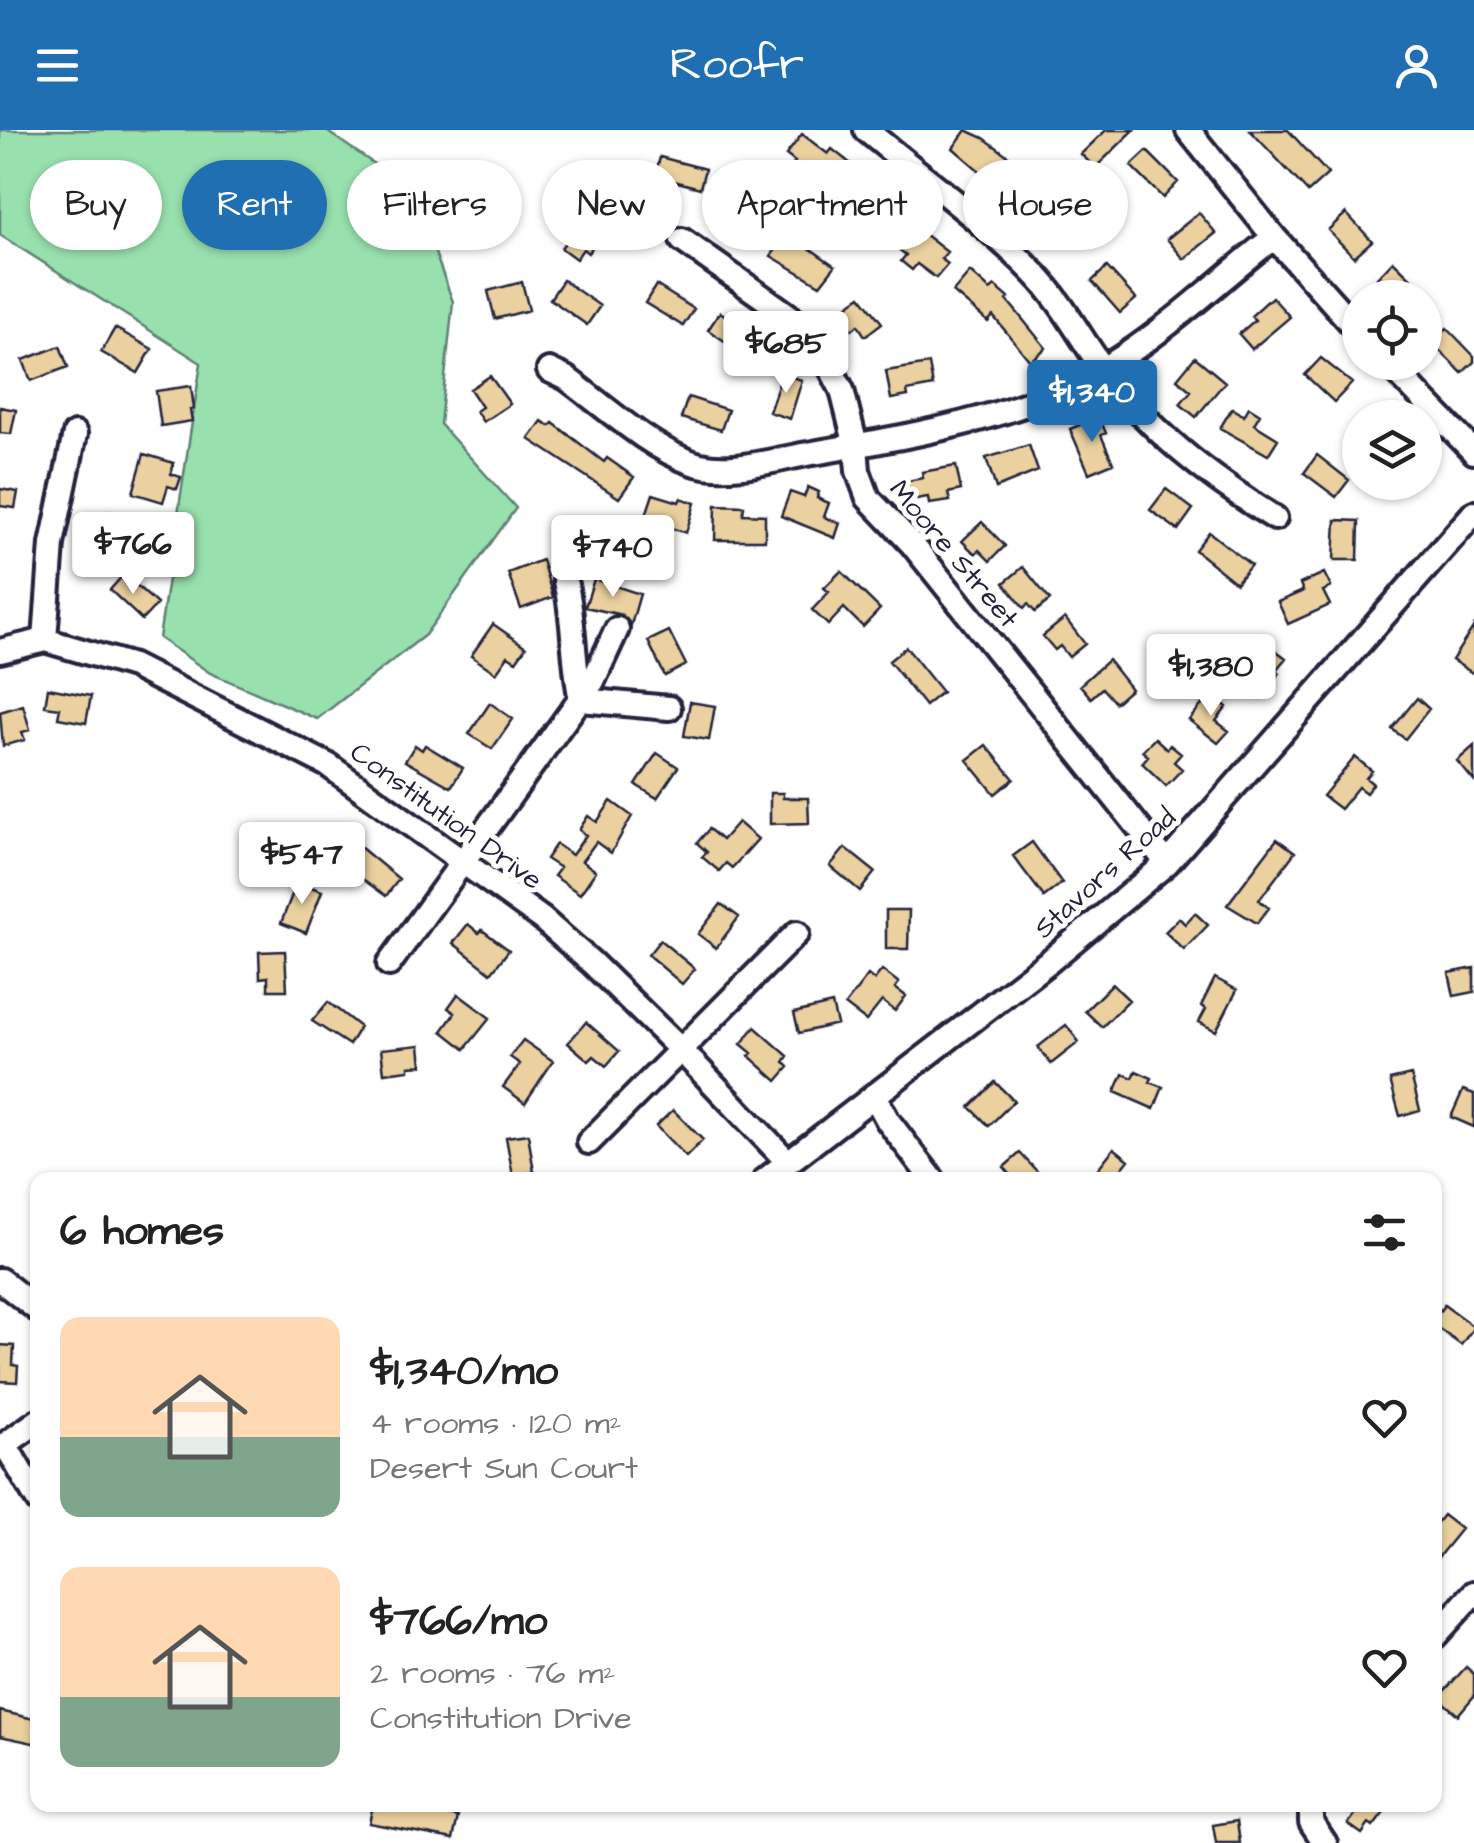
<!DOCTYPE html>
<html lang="en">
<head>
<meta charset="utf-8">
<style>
  :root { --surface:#fff; --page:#f2f2f2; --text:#222; --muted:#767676; --accent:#1f6fb2 }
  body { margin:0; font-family:"Architects Daughter",sans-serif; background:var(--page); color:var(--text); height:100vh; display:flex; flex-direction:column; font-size:38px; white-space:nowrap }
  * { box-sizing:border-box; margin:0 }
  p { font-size:32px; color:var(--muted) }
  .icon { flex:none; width:55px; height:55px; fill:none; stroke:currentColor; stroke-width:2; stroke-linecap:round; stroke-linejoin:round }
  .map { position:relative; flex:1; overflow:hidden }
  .side { position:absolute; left:30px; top:1042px; width:1412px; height:640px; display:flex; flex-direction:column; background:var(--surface); border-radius:20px; box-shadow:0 2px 8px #0004 }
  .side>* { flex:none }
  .hud { position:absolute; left:30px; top:30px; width:1415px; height:90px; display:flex; gap:20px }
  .buttons { position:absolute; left:1342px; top:150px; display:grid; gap:20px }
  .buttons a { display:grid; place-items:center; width:100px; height:100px; border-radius:50%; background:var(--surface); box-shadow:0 2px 8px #0004; font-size:50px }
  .price { position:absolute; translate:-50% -85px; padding:0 22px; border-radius:10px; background:#fff; color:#222; font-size:32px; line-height:65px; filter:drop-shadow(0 2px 5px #0008) }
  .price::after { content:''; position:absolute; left:50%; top:60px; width:30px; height:22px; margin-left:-15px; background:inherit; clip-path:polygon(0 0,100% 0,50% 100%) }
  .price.current { background:var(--accent); color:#fff }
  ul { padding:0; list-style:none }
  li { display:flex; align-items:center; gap:30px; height:250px; padding:0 30px }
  li span { display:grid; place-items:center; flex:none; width:280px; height:200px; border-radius:20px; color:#555 }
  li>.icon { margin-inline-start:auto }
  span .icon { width:120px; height:120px; fill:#fffc; stroke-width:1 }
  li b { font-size:42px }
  h2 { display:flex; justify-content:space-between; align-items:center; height:120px; padding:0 30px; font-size:42px }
  .pill { padding:0 35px; border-radius:45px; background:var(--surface); box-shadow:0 2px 8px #0004; font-size:35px; line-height:90px }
  .pill.current { background:var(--accent); color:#fff }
  header { display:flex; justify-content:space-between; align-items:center; height:130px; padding:0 30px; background:var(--accent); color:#fff; font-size:45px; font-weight:600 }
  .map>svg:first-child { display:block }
  .green { fill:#98e0ae; stroke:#5d8174; stroke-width:2.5 }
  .building { fill:#ebd1a0; stroke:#22223b; stroke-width:2.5 }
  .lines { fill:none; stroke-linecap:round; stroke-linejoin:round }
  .minor-casing { stroke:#22223b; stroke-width:30 }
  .minor { stroke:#fff; stroke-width:22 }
  .labels { text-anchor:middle; stroke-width:10; stroke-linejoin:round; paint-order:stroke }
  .street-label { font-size:28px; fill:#22223b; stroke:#fff }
</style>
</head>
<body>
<header><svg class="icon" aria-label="menu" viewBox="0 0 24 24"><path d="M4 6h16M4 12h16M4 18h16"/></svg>Roofr<svg class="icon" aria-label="person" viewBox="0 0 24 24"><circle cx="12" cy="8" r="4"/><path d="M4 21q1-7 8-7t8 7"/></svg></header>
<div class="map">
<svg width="1474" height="1713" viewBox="0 0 1474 1713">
  <rect width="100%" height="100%" fill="#fff"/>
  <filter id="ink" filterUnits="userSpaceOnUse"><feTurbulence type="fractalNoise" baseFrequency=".01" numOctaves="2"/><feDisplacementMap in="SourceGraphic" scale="20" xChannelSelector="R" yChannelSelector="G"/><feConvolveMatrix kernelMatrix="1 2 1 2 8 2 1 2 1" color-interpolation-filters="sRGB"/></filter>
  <g filter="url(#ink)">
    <path class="green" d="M0,0h325l87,60 41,112 -13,122 76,84 -91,127 -108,84 -107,-46 -51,-35 42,-275 -201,-128z"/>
    <path class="building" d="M966,0l18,8 31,23 -18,25 -44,-38z
      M1106,0h28l-39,38 -14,-14z
      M1250,0h38l40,44 -20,18z
      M802,4l26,20 4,-5 14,11 28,24 -4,6 27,21 -17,21 -9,-7 -6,8 -13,-10 6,-9 -20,-15 2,-2 -30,-22 -4,5 -16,-11 5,-7 -9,-7z
      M1147,21l31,31 -15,16 -32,-32z
      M660,27l45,12 -5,19 -45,-12z
      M623,36l23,23 -28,29 -3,-2 -27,37 -5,-4 -7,10 -15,-11 36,-50 -3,-3z
      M731,56l41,18 -9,20 -43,-15z
      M1027,56l31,24 -15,18 -30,-24z
      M1199,83l17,20 -32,26 -17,-20z
      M1346,83l26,28 -18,16 -26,-27z
      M915,97l32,25 -6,7 7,5 -12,14 -19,-14 -5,6 -11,-9 5,-6 -8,-6z
      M788,103l47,33 -15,19 -49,-29z
      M1393,131l38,37h-34l-20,-20z
      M1107,137l29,32 -16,14 -28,-32z
      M970,142l20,18 5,-4 14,12 -2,2 39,48 -16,13 -37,-45 -5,6 -35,-30z
      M563,150l37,26 -13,19 -37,-26z
      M522,152l7,28 -34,9 -7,-28z
      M656,155l38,24 -11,17 -38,-23z
      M861,166l21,27 -17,13 -7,-11 -6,5 -14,-18z
      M1272,167l18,20 -38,32 -13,-15 16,-14 -4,-4z
      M720,182l36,24 -12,18 -36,-24z
      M115,198l37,21 -14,24 -37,-21z
      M1447,198l27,28v6l-12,11 -30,-30z
      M60,216l8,21 -37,14 -8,-21z
      M1195,227l30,25 -29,35 -16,-13 11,-13 -14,-12z
      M1321,228l31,25 -18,19 -29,-27z
      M929,234l4,22 -26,5 1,5 -17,3 -5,-28z
      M782,244l20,6 -12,39 -21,-7z
      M490,246l20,28 -27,18 -7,-11 6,-4 -12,-18z
      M191,256l3,23 -4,1 2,11 -31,5 -5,-35z
      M688,267l40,13 -7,20 -40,-12z
      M0,277l16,3 -5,24 -11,-1z
      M1249,277l11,7 -6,10 24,15 -10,16 -48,-27 12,-20 12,8z
      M1099,287l7,16 -5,2 12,28 -24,10 -19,-44z
      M542,291l8,5 3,-3 51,39 3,-4 27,19 -15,21 -90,-59z
      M1029,315l9,26 -42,17 -10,-30z
      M144,324l30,9 -3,11 10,3 -4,12 -9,-3 -5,16 -30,-9z
      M1317,325l32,25 -13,17 -32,-24z
      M956,336l5,24 -13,3 2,8 -21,3 -1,-7 -18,3 -3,-19 16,-3 -1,-6z
      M808,357l11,5 -2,6 12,5 -5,14 16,6 -5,15 -54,-22 9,-24 14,5z
      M0,359l18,3 -3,16 -15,-2z
      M1166,359l27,20 -15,21 -28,-20z
      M653,364l26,8 2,-4 14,5 -9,30 -30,-10 -3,10 -12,-3z
      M716,375l28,1 -1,8 22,1v25h-50z
      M111,382l30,6 -3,14 -9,-2 -5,24 -20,-4z
      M1336,390l23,1 -1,39h-24z
      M982,392l23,24 -15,15 -11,-11 -4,4 -13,-13z
      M1209,402l42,33 -15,18 -41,-33z
      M542,430l11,37 -32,12 -13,-36z
      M1023,437l27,33 -15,12 -7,-8 -4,4 -20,-25z
      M841,441l39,38 -17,18 -19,-19 -16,17 -16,-15 17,-18 -5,-4z
      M1324,443l7,14 -8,4 7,14 -42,19 -10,-22 25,-11 -3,-7z
      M124,444l33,30 -15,16 -32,-30z
      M594,449l46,15 -9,31 -9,-10 -37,-8z
      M1065,488l20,26 -16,13 -9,-11 -5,4 -12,-14z
      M493,494l33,23 -10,14 -8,-5 -12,17 -25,-17z
      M1474,496v48l-22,-14z
      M669,501l17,34 -21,11 -17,-35z
      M1270,516l16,12 -10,12 3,3 -20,25 -19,-15z
      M906,517l36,45 -17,14 -36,-45z
      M1108,530l23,29 -16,14 -13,-15 -11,10 -11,-13z
      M48,558l43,8 -5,27 -28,-5 2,-10 -15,-2z
      M1211,564l16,13 -11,14 13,10 -11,12 -29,-23z
      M1417,568l12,11 -24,30 -13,-10z
      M690,572l25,4 -6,34 -25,-4z
      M490,573l23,16 -21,30 -23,-15z
      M23,575l7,25 -8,2 3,8 -22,6 -3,-34z
      M1155,608l12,11 3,-4 11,9 -7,8 8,7 -16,17 -24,-23 6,-7 -6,-5z
      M415,615l7,5 3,-5 38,23 -12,19 -46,-26z
      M986,615l28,34 -19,15 -28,-34z
      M1474,616v35l-17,-20z
      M657,623l21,14 -21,31 -21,-13z
      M1355,627l17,14 -6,7 7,6 -7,9 -8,-6 -18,22 -17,-13z
      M770,663h13v5h25l1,25 -39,1z
      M611,671l21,15 -21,37 -15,-11 -14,19 14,10 -16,23 -26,-18 6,-8 -14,-9 10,-15 16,11 14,-20 -7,-5 9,-14 9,6z
      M738,692l20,17 -26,29 -6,-5 -7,8 -17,-14 5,-5 -10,-9 12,-14 13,11z
      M1277,709l18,13 -36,48 10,8 -12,15 -30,-18z
      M1032,712l30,41 -18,14 -31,-41z
      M360,717l39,32 -13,17 -40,-29z
      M845,718l30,24 -15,19 -30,-25z
      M297,752l25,9 -16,42 -25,-10z
      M721,774l18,13 -23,31 -18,-14z
      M886,780h23l-1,39h-22z
      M1195,783l13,12 -24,25 -19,-18 14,-14 6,6z
      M468,794l11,9 3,-3 27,20 -18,23 -38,-30z
      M660,810l35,29 -13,15 -34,-29z
      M285,821l2,39h-19v-13l-8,1 -1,-26z
      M1474,838v24l-20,4 -5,-23z
      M882,840l17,13 -4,5 11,8 -11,15 -13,-10 -16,20 -21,-16 23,-30 6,5z
      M1215,848l22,12 -21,41 -17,-9 7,-13 -5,-3z
      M1112,854l17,16 -27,27 -17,-16z
      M458,864l32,24 -25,31 -23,-18 13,-18 -7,-5z
      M328,872l32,25 -11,18 -37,-24z
      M832,874l5,20 -38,9 -5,-20z
      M586,892l33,29 -13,15 -12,-10 -5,5 -21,-18z
      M1066,895l13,17 -28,22 -13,-17z
      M755,897l33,29 -4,6 5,5 -12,14 -28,-25 3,-3 -11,-9z
      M523,910l30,21 -28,42 -22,-16 17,-23 -10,-7z
      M420,915l2,20 -13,1v4l-25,3 -3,-24z
      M1136,941l16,7 -2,4 13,5 -9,22 -39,-17 8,-18 10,4z
      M1411,945l9,35 -20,6 -10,-36z
      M995,952l19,19 -25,25 -19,-19z
      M1463,960l11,4v33l-23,-10z
      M673,980l30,30 -17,17 -30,-31z
      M528,1004l6,38 -21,4 -7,-39z
      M1114,1018l15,12 -16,20h-24z
      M1020,1023l25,27h-30l-11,-13z
      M1444,1175l30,22 -13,18 -26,-19v-8z
      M0,1215l14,1 -1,19 5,1 -1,16 -17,-1z
      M1443,1385l18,14 -26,32v-36z
      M1466,1537l8,7v22l-16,19 -20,-17z
      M0,1581l38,9v24l-38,-8z
      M373,1675h30l55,12 -5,22 -84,-16z
      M1347,1675h43l-17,22 -4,-3 -7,10 -14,-10 9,-12z
      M1237,1691l3,22h-24l-3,-18z"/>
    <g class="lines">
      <defs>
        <path id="minor" d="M866,0c56,47 118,91 169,144 28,29 44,62 67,93 47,64 107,110 173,151
          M1188,0l86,107 86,96
          M682,110l113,80 22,22 25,48 14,56 2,25 10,27 44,46 255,319
          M1387,232l87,90
          M549,240l17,8c37,27 83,70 127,85 36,12 83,-4 120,-10 104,-18 222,-37 311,-97 53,-35 100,-80 150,-119
          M565,451c10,39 7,79 16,119
          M45,510l7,-96 23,-110
          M0,521l45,-11 88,26 195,99 214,154 50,44 89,87 106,111
          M581,570l88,8
          M389,834l204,-283 24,-52
          M874,965l14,26 45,59
          M589,1012l208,-209
          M765,1050l287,-221 115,-96 307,-350
          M0,1150l38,30
          M6,1316l32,55
          M0,1318l38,-27
          M1435,1506l39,-43
          M1311,1675v17l14,21"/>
      </defs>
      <use href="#minor" class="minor-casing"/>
      <use href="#minor" class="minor"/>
    </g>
  </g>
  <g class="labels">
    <g class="street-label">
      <text transform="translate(955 423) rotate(50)" y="10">Moore Street</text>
      <text transform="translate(447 685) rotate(36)" y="10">Constitution Drive</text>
      <text transform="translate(1104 742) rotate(-42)" y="10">Stavors Road</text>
    </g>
  </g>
</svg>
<div class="buttons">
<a><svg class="icon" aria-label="locate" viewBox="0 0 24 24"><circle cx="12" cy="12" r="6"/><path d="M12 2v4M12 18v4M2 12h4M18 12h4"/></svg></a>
<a><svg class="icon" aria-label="layers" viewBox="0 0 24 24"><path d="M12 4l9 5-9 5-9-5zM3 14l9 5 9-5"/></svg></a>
</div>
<b class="price" style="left:786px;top:266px">$685</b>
<b class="price current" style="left:1092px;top:315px">$1,340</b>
<b class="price" style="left:133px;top:467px">$766</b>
<b class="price" style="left:613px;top:470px">$740</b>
<b class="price" style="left:1211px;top:589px">$1,380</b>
<b class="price" style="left:302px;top:777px">$547</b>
<div class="hud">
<a class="pill">Buy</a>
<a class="pill current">Rent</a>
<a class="pill">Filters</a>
<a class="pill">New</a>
<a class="pill">Apartment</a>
<a class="pill">House</a>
</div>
<section class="side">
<h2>6 homes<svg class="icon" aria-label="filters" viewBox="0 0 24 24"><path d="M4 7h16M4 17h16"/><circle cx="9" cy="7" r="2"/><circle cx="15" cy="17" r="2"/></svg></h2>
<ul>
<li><span style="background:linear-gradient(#ffd9b3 60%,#7fa58c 0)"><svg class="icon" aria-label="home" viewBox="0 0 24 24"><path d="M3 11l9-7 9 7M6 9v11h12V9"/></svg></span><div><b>$1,340/mo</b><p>4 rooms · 120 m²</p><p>Desert Sun Court</p></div><svg class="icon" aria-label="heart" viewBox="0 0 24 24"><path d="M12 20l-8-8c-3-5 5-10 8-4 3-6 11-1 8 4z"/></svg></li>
<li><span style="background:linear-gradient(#ffd9b3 65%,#7fa58c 0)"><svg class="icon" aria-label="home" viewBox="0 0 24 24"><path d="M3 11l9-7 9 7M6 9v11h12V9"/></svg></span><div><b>$766/mo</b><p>2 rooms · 76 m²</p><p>Constitution Drive</p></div><svg class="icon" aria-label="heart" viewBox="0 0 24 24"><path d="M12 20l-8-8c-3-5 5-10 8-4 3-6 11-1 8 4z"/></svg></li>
</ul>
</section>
</div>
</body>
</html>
